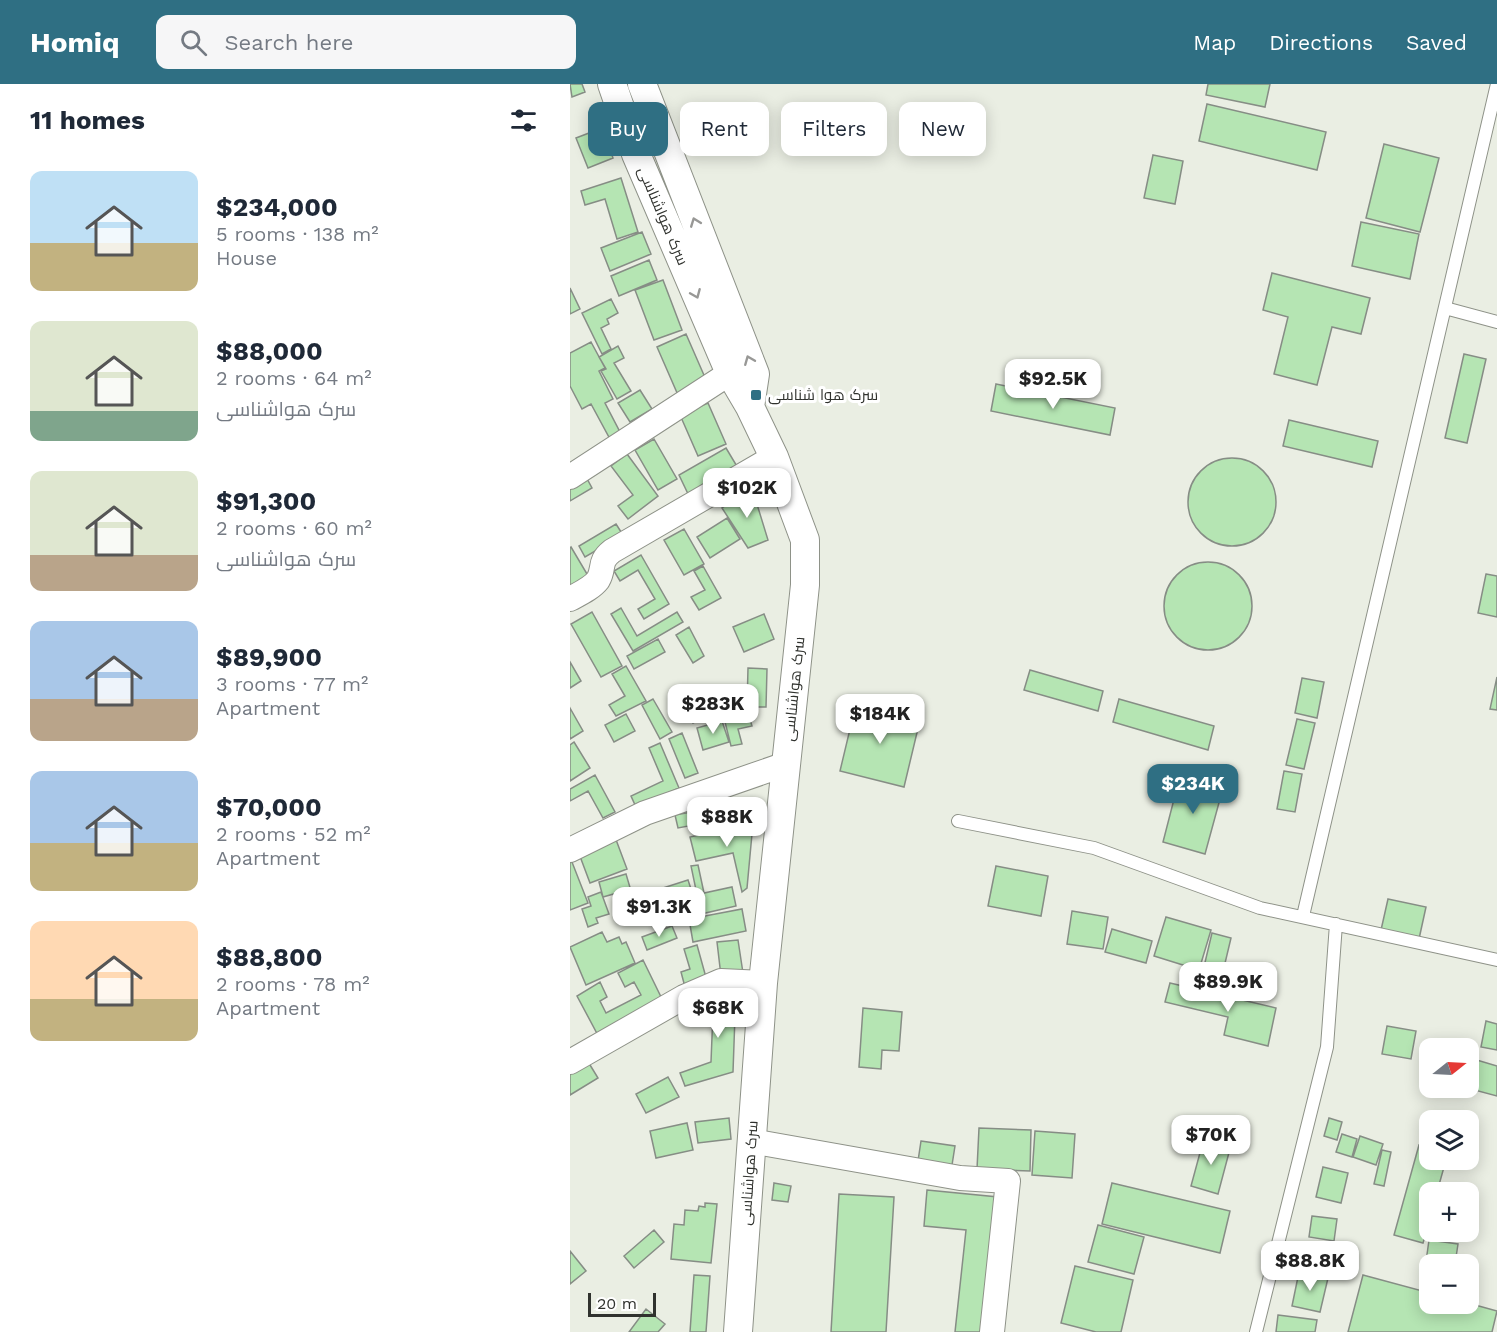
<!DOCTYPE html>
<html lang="en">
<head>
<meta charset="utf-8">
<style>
  :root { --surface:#fff; --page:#f6f6f7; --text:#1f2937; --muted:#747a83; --accent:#2f6f83 }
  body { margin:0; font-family:"Work Sans",Cairo,sans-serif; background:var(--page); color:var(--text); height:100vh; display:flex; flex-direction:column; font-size:22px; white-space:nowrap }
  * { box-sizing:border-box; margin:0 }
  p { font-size:20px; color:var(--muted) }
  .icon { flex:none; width:33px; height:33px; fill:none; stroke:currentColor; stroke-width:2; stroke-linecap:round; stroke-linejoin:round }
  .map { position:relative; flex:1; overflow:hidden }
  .panel { display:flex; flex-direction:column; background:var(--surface); width:570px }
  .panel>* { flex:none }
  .guide { position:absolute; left:18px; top:18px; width:570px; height:54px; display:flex; gap:12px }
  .needle { width:39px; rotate:72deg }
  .controls { position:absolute; left:849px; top:954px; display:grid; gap:12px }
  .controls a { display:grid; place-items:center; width:60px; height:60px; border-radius:12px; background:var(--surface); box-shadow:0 3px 15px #0003; font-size:30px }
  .scale { position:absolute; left:18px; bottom:15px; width:68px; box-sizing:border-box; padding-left:6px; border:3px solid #30322e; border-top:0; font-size:16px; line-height:21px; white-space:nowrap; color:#30322e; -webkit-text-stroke:4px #fff; paint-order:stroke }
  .price { position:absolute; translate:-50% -51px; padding:0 14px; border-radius:12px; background:#fff; color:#222; font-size:20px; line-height:39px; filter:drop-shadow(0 2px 3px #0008) }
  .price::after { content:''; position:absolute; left:50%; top:36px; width:18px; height:14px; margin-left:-9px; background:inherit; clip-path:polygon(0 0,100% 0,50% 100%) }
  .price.selected { background:var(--accent); color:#fff }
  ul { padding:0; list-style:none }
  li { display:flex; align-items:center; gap:18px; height:150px; padding:0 30px }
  li span { display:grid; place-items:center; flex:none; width:168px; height:120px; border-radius:12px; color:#555 }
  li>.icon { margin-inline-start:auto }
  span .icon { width:72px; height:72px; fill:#fffc; stroke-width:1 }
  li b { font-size:26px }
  h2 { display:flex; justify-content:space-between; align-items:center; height:72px; padding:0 30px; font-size:26px }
  .chip { padding:0 21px; border-radius:12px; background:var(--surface); box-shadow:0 3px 15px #0003; font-size:21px; line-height:54px }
  .chip.selected { background:var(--accent); color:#fff }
  header { display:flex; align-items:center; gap:36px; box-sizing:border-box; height:84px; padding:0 30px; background:var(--accent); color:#fff }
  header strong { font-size:28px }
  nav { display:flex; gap:33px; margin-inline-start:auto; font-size:21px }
  .search { width:420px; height:54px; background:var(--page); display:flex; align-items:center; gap:15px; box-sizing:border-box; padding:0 21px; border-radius:12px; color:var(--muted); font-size:22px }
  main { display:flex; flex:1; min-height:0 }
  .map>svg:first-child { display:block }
  .building { fill:#b5e5b3; stroke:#868d85; stroke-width:1.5 }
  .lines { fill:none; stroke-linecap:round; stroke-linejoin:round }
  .service-casing { stroke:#8e9288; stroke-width:14 }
  .minor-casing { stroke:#8e9288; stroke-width:26 }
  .tertiary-casing { stroke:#8e9288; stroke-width:30 }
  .service { stroke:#fff; stroke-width:12 }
  .minor { stroke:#fff; stroke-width:24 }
  .tertiary { stroke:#fff; stroke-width:28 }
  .oneway { stroke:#989896 }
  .poi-dot { fill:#2f6f83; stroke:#fff; stroke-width:2 }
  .labels { text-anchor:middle; stroke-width:6; stroke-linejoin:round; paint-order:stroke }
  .street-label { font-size:15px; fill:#30322e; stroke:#fff }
  .poi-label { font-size:15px; fill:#30322e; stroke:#fff; text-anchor:start }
</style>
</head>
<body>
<header>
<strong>Homiq</strong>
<div class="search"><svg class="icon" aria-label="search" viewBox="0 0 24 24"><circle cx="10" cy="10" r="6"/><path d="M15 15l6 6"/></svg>Search here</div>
<nav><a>Map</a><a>Directions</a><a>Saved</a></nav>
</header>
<main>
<section class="panel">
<h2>11 homes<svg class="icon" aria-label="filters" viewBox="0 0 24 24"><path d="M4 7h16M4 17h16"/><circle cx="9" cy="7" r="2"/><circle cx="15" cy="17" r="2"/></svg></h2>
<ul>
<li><span style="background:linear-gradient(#bfe0f5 60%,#c2b280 0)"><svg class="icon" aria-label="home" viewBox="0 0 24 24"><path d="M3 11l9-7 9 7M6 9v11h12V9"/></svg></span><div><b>$234,000</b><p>5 rooms · 138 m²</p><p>House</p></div></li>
<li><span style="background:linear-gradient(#dfe7d0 75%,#7fa58c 0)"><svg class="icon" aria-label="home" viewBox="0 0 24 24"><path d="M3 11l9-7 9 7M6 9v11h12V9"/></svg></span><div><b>$88,000</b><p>2 rooms · 64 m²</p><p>سرک هواشناسی</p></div></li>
<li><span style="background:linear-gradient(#dfe7d0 70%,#b9a48a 0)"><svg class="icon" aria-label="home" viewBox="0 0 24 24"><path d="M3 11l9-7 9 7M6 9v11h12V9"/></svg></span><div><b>$91,300</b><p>2 rooms · 60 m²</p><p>سرک هواشناسی</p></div></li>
<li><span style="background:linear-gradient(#a9c7e8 65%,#b9a48a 0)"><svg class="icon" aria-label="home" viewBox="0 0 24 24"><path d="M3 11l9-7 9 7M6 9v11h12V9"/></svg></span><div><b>$89,900</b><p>3 rooms · 77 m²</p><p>Apartment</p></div></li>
<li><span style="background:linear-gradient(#a9c7e8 60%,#c2b280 0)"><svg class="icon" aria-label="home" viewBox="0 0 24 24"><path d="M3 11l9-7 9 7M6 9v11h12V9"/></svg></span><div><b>$70,000</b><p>2 rooms · 52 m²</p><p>Apartment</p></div></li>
<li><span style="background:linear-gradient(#ffd9b3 65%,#c2b280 0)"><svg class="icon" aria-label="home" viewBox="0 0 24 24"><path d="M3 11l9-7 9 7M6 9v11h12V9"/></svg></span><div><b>$88,800</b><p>2 rooms · 78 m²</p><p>Apartment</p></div></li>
</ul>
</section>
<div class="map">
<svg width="927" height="1248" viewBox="0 0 927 1248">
  <rect width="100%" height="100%" fill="#eaeee3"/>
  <path class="building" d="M0,0h12l3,8 -13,5z
    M638,0h62l-5,23 -59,-12z
    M637,20l119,28 -9,38 -118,-29z
    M32,44l11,30 -25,10 -12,-30z
    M814,60l55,14 -19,74 -54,-14z
    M583,71l30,6 -8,43 -31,-6z
    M51,94l17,54 -21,7 -12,-40 -20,6 -4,-14z
    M791,138l58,12 -9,45 -58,-13z
    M72,148l9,22 -41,17 -9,-23z
    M79,176l8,20 -38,16 -8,-20z
    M702,189l98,25 -9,36 -29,-7 -15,58 -43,-11 14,-57 -25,-7z
    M93,196l19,50 -28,10 -19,-50z
    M0,204l10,21 -10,5z
    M41,215l7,14 -11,6 2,5 -8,4 10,21 -9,5 -20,-41z
    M116,250l21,48 -29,13 -21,-48z
    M21,258l14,26 -6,3 14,28 -8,4 16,31 -11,5 -19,-35 -9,5 -12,-23v-33z
    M48,262l6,12 -10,5 17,28 -14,8 -16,-28 5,-2 -7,-12z
    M894,270l22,5 -19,84 -22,-5z
    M426,300l119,24 -5,27 -119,-24z
    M70,306l12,19 -22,13 -12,-19z
    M138,319l18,41 -28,12 -18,-41z
    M719,336l89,21 -6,26 -89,-21z
    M84,355l23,40 -19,11 -23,-40z
    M156,364l12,20 -48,30 -11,-23z
    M57,370l31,42 -30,23 -10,-13 15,-11 -22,-29z
    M618 418a44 44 0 1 1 88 0a44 44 0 1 1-88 0Z
    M15,391l7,13 -22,13v-18z
    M182,404l16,52 -20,8 -26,-40z
    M157,434l13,21 -30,19 -13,-21z
    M46,440l7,11 -38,22 -6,-11z
    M114,445l20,35 -20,11 -20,-35z
    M1,463l19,32 -20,14v-45z
    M71,471l28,49 -25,15 -6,-10 17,-10 -17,-29 -18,11 -6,-10z
    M594 522a44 44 0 1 1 88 0a44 44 0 1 1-88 0Z
    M133,482l18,32 -22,12 -8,-13 14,-7 -11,-19z
    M916,490l11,2v41l-19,-4z
    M51,524l16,28 40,-24 6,10 -50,29 -22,-37z
    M22,528l30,54 -21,11 -30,-53z
    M194,530l10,25 -30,13 -11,-25z
    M119,543l15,29 -11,7 -17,-28z
    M88,555l7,13 -31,17 -7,-13z
    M0,578l11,19 -11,7z
    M56,582l20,35 -30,15 -7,-11 16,-9 -13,-22z
    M178,584l19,1 -1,38h-19z
    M460,586l73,21 -5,20 -74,-21z
    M927,593v33l-7,-1z
    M732,594l22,4 -7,36 -22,-5z
    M130,603l12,27 -19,9 -13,-27z
    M151,604l11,24 -14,7 -12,-25z
    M83,615l19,33 -12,7 -18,-34z
    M549,615l95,27 -6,24 -95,-28z
    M286,620l64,16 -16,67 -64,-16z
    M0,624l13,23 -13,8z
    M56,630l9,17 -21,11 -9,-17z
    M179,632l3,10 -14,3 4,15 -11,2 -6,-24z
    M727,635l18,4 -11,46 -18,-4z
    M152,637l7,21 -26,8 -6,-22z
    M112,649l16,40 -13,5 -16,-39z
    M4,658l16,26 -20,13v-36z
    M90,659l19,45 -43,19 -5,-11 32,-15 -14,-33z
    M714,687l18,3 -7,38 -18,-3z
    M25,691l20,37 -12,6 -15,-27 -18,10v-12z
    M610,692l43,12 -18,66 -42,-12z
    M165,720l2,13 -59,11 -3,-13z
    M183,739l-6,65 -5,4 -9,-39 -37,8 -6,-24z
    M45,753l12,32 -37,14 -12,-32z
    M0,773l18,46 -18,7z
    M128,781l6,28 28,-6 4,19 -35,8 -10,-48z
    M426,782l52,10 -7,40 -53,-10z
    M56,790l8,27 -14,4 -3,-12 -14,4 -4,-15z
    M118,796l11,33 -26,7 -10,-32z
    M31,808l8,22 -13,4 2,5 -10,4 -6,-18 9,-3 -3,-9z
    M86,809l5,13 -25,10 -5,-13z
    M818,815l38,8 -7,32 -38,-9z
    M172,825l4,22 -53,11 -4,-23z
    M502,827l36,6 -5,32 -36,-5z
    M596,833l45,13 -12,40 -45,-14z
    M102,842l5,12 -30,12 -5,-13z
    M542,845l40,12 -6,22 -41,-11z
    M32,848l5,10 12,-5 3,7 4,-2 9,21 -49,22 -16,-38z
    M642,849l19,5 -10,42 -19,-5z
    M168,856l5,33 -22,3 -4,-34z
    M127,861l10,36 -22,6 -4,-15 9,-3 -6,-20z
    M73,876l20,41 -62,40 -24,-45 23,-14 7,15 -7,4 6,12 35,-18 -7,-13 -9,5 -7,-14z
    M600,899l106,25 -8,38 -44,-11 4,-18 -63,-15z
    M144,903l22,1 -3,84 -48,14 -5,-13 31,-11z
    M293,924l39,4 -3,39 -17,-1 -1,19 -22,-2z
    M916,937l11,3v26l-16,-3z
    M817,942l29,5 -5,28 -29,-5z
    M900,974l27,8v30l-30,-8z
    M17,976l11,18 -28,17v-24z
    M98,993l11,20 -33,16 -10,-19z
    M159,1034l2,21 -33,4 -3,-21z
    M759,1034l13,4 -5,18 -13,-4z
    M117,1039l6,27 -37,8 -6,-27z
    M409,1044l52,2 -1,41 -53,-2z
    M465,1047l40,3 -3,44 -40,-3z
    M772,1050l15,5 -5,18 -16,-5z
    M790,1052l23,8 -7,21 -23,-8z
    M634,1054l27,7 -13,49 -27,-8z
    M351,1057l34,5 -3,19 -34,-4z
    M849,1061l11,3v12h16l-9,32h-7v27l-7,24 -29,-8z
    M812,1066l9,2 -7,34 -10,-2z
    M753,1083l25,6 -7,30 -25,-6z
    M204,1099l17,3 -3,16 -16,-2z
    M542,1099l118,28 -10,42 -118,-29z
    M357,1106l71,7 -14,135h-29l11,-102 -42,-4z
    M269,1110l55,3 -8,135h-55z
    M135,1119l12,1 -6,59 -40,-4 3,-35 10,1 1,-15 13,1 1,-5 6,1z
    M742,1132l25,3 -3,22 -25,-4z
    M528,1141l46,12 -10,37 -46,-12z
    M84,1146l10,12 -30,26 -10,-12z
    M859,1156l29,4 -3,20h-25v5h-5z
    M724,1164l23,2 -2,19 -23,-2z
    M0,1167l16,20 -16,13z
    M505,1182l58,14 -12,52h-25l-35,-9z
    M729,1188l29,6 -8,34 -28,-6z
    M124,1191l16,1 -4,56h-16z
    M793,1191l67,18v11l38,-1 29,8 -5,21h-144z
    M76,1225l19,15 -7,8h-29z
    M708,1231l39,5 -2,12h-39z"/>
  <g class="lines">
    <defs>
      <path id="service" d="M875,224l52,14
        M388,737l136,27 166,60 237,52
        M733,832l194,-832
        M686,1248l71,-285 9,-123"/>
      <path id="minor" d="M0,393l160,-104
        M0,515c9,-5 22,-11 28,-19 7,-12 0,-18 14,-29l162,-94
        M0,766l75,-37 141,-49
        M0,978l114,-65 37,-16 42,2
        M181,1057l209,37 48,3 -16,151"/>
      <path id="tertiary" d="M42,0l24,70 94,219 20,34 24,50 31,83v45l-42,398 -25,349
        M72,0l113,290 -5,33"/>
    </defs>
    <use href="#service" class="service-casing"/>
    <use href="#minor" class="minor-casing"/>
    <use href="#tertiary" class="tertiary-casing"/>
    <use href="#service" class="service"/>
    <use href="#minor" class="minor"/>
    <use href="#tertiary" class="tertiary"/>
  </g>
  <defs><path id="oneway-chevron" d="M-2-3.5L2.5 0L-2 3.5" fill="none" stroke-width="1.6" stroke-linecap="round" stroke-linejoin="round" transform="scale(1.5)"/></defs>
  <g class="oneway">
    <use href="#oneway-chevron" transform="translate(125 138) rotate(-111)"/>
    <use href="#oneway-chevron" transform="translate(126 210) rotate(67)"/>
    <use href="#oneway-chevron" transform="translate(179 276) rotate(-112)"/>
  </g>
  <rect class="poi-dot" x="180" y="305" width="12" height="12" rx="3"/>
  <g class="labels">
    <g class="street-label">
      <text transform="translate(93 132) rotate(67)" y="5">سرک هواشناسی</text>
      <text transform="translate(224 605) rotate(-84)" y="5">سرک هواشناسی</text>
      <text transform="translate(179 1089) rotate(-86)" y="5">سرک هواشناسی</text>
    </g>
    <g class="poi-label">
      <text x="198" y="316">سرک هوا شناسی</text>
    </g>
  </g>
</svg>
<div class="controls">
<a><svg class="needle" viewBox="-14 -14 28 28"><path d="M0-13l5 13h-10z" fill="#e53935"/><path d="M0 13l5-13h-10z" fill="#747a83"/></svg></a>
<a><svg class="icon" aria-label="layers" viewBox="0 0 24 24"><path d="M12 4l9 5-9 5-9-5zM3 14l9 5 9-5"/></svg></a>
<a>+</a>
<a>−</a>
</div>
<div class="scale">20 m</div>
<b class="price" style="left:483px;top:326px">$92.5K</b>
<b class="price" style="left:177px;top:435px">$102K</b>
<b class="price" style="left:143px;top:651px">$283K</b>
<b class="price" style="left:310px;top:661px">$184K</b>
<b class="price selected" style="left:623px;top:731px">$234K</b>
<b class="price" style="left:157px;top:764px">$88K</b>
<b class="price" style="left:89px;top:854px">$91.3K</b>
<b class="price" style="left:658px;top:929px">$89.9K</b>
<b class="price" style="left:148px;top:955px">$68K</b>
<b class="price" style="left:641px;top:1082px">$70K</b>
<b class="price" style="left:740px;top:1208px">$88.8K</b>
<div class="guide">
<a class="chip selected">Buy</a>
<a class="chip">Rent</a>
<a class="chip">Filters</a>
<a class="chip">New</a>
</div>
</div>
</main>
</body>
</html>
